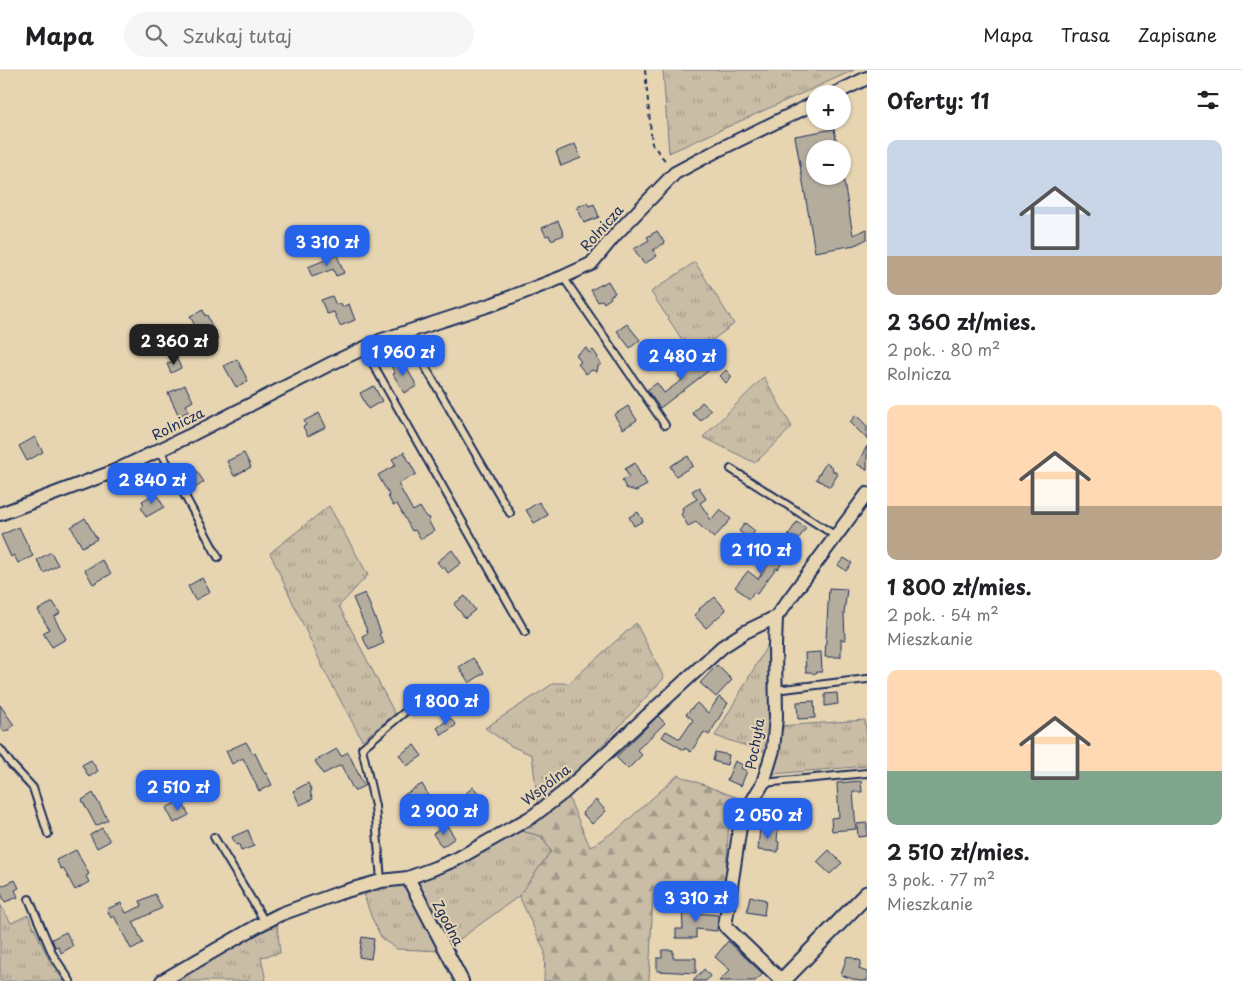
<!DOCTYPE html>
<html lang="pl">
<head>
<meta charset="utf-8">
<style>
  :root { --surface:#fff; --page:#f6f6f6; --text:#202124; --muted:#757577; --line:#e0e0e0; --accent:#2563eb }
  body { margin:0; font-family:"Playpen Sans",sans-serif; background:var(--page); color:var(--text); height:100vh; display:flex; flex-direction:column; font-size:19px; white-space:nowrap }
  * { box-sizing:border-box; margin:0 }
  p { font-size:16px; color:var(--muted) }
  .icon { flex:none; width:28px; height:28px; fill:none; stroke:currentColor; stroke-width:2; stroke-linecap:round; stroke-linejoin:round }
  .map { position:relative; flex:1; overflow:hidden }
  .drawer { display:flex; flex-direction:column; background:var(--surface); width:375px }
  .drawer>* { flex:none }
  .buttons { position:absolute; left:806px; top:15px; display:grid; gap:10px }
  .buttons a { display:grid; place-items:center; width:45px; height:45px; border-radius:50%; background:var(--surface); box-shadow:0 1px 4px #0004; font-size:25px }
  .price { position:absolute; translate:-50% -42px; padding:0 11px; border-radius:10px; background:var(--accent); color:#fff; font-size:16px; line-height:32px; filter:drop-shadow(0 1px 2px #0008) }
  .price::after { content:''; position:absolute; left:50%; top:30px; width:15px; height:11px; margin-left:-8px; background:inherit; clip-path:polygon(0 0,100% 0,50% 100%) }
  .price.selected { background:#222; color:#fff }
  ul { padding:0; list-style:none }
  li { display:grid; align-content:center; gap:10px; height:265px; padding:0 20px }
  li span { display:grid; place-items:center; height:155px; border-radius:10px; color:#555 }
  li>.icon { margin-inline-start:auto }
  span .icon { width:90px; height:90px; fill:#fffc; stroke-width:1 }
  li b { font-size:21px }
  h2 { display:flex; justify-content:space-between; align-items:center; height:60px; padding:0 20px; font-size:21px }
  header { display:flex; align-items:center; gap:30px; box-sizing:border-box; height:70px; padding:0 25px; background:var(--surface); border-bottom:1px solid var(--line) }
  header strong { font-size:24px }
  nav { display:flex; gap:28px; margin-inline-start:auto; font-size:18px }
  .search { width:350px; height:45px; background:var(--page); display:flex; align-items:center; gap:12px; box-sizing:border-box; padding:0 18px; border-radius:28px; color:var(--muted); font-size:19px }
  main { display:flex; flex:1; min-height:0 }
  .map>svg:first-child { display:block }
  .grass { fill:url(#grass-tufts); stroke:#727682 }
  .forest { fill:url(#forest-firs); stroke:#727682 }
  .building { fill:#b4ac9d; stroke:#1b2f5e }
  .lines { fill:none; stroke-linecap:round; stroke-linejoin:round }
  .service-casing { stroke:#1b2f5e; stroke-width:10 }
  .minor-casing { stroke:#1b2f5e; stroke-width:16 }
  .tertiary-casing { stroke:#1b2f5e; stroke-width:19 }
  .path { stroke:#1b2f5e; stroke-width:2; stroke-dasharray:5 4; stroke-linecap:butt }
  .service { stroke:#e7d5b2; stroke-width:6 }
  .minor { stroke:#e7d5b2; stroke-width:12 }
  .tertiary { stroke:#e7d5b2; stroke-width:15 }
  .labels { text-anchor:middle; stroke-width:4; stroke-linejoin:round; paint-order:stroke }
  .street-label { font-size:14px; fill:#1b2f5e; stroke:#e7d5b2 }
</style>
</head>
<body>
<header>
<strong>Mapa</strong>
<div class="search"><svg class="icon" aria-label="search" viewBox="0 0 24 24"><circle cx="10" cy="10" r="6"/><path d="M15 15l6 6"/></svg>Szukaj tutaj</div>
<nav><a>Mapa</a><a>Trasa</a><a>Zapisane</a></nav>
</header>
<main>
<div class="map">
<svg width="867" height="911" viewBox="0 0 867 911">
  <defs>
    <pattern id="grass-tufts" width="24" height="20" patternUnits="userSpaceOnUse" patternTransform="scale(1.25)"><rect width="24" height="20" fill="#cabda6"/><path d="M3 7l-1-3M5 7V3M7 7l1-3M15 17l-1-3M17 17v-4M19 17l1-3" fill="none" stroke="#a39a8a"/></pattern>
    <pattern id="forest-firs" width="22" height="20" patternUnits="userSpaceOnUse" patternTransform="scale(1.25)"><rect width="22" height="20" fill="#cabda6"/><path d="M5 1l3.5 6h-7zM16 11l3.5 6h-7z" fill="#a39a8a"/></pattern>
  </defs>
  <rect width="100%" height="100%" fill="#e7d5b2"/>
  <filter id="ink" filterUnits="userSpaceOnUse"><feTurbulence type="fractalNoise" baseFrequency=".02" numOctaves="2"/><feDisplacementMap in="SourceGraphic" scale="10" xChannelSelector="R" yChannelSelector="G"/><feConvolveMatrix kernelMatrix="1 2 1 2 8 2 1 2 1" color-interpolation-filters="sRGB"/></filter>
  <g filter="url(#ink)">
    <path class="grass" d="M663,0h191l-185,83z
      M695,192l39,62 -42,31 -41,-63z
      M764,307l28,50 -37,36 -52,-26z
      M329,436l39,69 -29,31 56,108 -33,26 -37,-68 -55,-119z
      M636,553l28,55 -104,113 -22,15 -6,-51 -21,-9 -26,-18 69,-45h15z
      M771,569l-2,44 2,31 -5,38 -51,-16z
      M865,650l2,17v29l-94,8 7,-48z
      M521,761l20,5 10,15 -32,45 -70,51 -33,-67 57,-24z
      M407,814l34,67 -44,-2 -15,-10 -11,-23 -7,-21 22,-10z
      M0,834l11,19 17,-8 25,53 11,13h-64z
      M277,853l3,30 -19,4 5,24h-91z"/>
    <path class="forest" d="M678,705l63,24 -12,20 -4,69 -72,6 -4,87h-105l1,-29 -26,-56 32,-45 -10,-15 -20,-5 47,-35 22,51 28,-18z"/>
    <path class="building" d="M834,59l4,20h-23v27h28l10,59 14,-6v10l-12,6 -40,7 -20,-116z
      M575,74l6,14 -20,8 -5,-14z
      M587,133l2,3 5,-2 5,13 -15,6 -7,-16z
      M558,151l6,14 -13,5 -2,-5 -3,1 -4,-8z
      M657,161l8,12 -12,7 4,6 -13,8 -10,-15 15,-9 -2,-3z
      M337,185l7,18 -8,3 -3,-7 -21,8 -4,-10z
      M608,211l7,12 -5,3 1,2 -7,5 -2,-3 -4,2 -7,-12z
      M332,226l4,9 5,-2 1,4 7,-3 6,16 -15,6 -6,-14 -7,2 -6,-14z
      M203,240l2,6 2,-1 11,25 -12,5 -5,-10 -1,1 -10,-20z
      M627,254l13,16 -10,8 -13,-17z
      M586,278l3,5 4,-3 5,7 -1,1 4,6 -3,2 -1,6 -5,-2 -6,4 -8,-10 3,-2 -5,-7z
      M706,284l9,12 -55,42 -13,-18 10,-7 7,10 18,-13 -4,-5z
      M177,289l4,9 -10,5 -4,-9z
      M237,289l11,22 -12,6 -12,-21z
      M402,290l15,26 -13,7 -11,-19 2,-1 -4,-7z
      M726,300l6,7 -6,6 -6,-7z
      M185,315l8,16 -7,4 3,6 -10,5 -11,-23z
      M374,316l8,15 -14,8 -8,-16z
      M702,332l9,8 -10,11 -9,-8z
      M628,336l9,14 -14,9 -9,-14z
      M319,343l7,14 -18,9 -5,-9 3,-2 -2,-4z
      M856,345l11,11v13l-17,-17z
      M35,367l8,15 -16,9 -8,-15z
      M867,376v24l-10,-6z
      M404,382l12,22 -18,10 15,27 7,-4 6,10 4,1 -1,4 5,9 -13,8 -6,-9 -3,1 -15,-27 -4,2 -5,-10 1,-1 -11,-20 18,-10 -4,-6z
      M244,383l7,14 -17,9 -7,-15z
      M688,386l5,10 -17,10 -6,-10z
      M635,393l7,15 1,-1 4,8 -11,6 -10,-3 -4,-8 7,-3 -4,-8z
      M826,393l7,5 -1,2 6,4 -8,13 -14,-8z
      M196,400l8,12 -12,8 -8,-12z
      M699,417l7,12 -6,4 11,17 9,-11 11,10 -17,19 -18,-16 -8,4 -7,-12 2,-2 -1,-4 15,-9 -5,-8z
      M156,423l8,14 -18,10 -5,-10 3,-2 -2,-4z
      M539,432l9,13 -14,8 -8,-13z
      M638,442l5,9 -9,5 -5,-9z
      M85,448l12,21 -15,8 -11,-20z
      M797,452l9,6 -9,13 -9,-6z
      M745,453l10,8 -6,8 -10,-8z
      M19,457l14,29 -15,7 -4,-8 -3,2 -10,-22z
      M774,477l12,6 -6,8 2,2 -4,6 -2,-1 -19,26 -3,-2 -5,7 -14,-12 13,-16 10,8 11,-16 -5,-3z
      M452,480l9,13 -13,10 -4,-6 -2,1 -5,-6z
      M51,482l7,13 -14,8 -7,-13z
      M844,488l8,5 -6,8 -8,-6z
      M102,490l9,14 -18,10 -8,-14z
      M202,508l8,14 -15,8 -7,-14z
      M829,518l18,1 -3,25 1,26 -4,-1v18h-16z
      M365,523l16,40 -2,1 5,9 -15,7 -7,-14 6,-3 -15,-35z
      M465,526l10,14 -10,8 -11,-14z
      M715,527l11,13 -20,18 -12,-13 6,-5 -1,-1 5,-4 4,-4 1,1z
      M53,532l7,11 -6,4 12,22 -14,8 -9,-14 6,-4 -11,-19z
      M821,582l1,20h-5l-3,2 -3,-2h-5l-1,-19z
      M473,588l11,15 -15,10 -10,-16z
      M717,595l15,15 -16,17 -16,-14z
      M837,623l1,11 -13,2v-12z
      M719,627l9,6 -19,32 -5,-3 -13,20 -6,-4 -1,2 -22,-13 4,-6 14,8 13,-19 -7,-6 11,-11 11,10z
      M814,631l1,17 -17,1 -1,-17z
      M0,635l14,20 -3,2 -1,3h-3l-3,2 -4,-6z
      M658,646l7,7 -28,27 5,5 -14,14 -12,-12z
      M450,648l6,7 -14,10 -5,-7z
      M246,672l7,12 2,-1 10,21 1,-1 6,12 -13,6 -16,-33 -11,6 -6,-13z
      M414,675l8,11 -15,10 -8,-11z
      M337,679l4,7 7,-4 16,34 -10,5 -13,-26 -18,9 -8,-13z
      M715,682l14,3 -2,10 -14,-4z
      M91,690l7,11 -9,6 -7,-12z
      M735,691l8,4 -2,3 6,3 -6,15 -14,-6z
      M861,711l1,11h-9l3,37 -24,2 -1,-13 8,-1 -2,-34z
      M308,713l4,8 -2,1 3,7 -13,6 -7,-14z
      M422,714l6,10 -18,11 -6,-10z
      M473,717l10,11 -9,8 -11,-10z
      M93,723l15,27 -12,6 -14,-26z
      M181,730l8,15 -15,8 -8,-15z
      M596,730l10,11 -14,13 -10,-11z
      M867,753v13l-9,1 -1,-13z
      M446,754l9,14 -13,9 -9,-13z
      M760,757l18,2 -1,12 2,1 -1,10 -20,-2z
      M102,758l8,13 -13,7 -7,-13z
      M248,760l6,16 -13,5 -2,-7 -3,1 -4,-8z
      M76,780l13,24 -3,2 3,6 -14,8 -12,-22 -2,1 -5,-9z
      M829,780l13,13 -12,11 -13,-12z
      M15,810l4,8 -4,2 3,7 -13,5 -5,-11v-4z
      M155,824l7,14 -29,14 10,21 -12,6 -17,-33 -3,2 -4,-9 14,-6 5,10 16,-7 -2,-5z
      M750,826l16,4 -2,15 -17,-3z
      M682,836h14v7l22,2 -1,16 -21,-2v9h-20v-9h7z
      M66,862l7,14 -12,7 -3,-7 -3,1 -3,-8z
      M362,867l12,2 -3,20 -12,-2z
      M728,871l35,33 -8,7h-36l11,-11 -15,-13z
      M662,880h11v8h23v15l-39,-2v-13h5z
      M847,886l14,5 -2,8 8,3v9h-8l-18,-6z
      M704,899l6,7 -4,5h-13z"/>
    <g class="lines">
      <defs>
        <path id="service" d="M563,207l102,148
          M405,262l105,181
          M364,278l161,284
          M160,380l58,107
          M731,399l105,67
          M775,620l92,-11
          M0,679l11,15 22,24 15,46
          M763,713l104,-10
          M214,767l51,85
          M381,811l-6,-75 -13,-58 44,-37
          M29,829l24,56 17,26"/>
        <path id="minor" d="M834,24l33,-16
          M0,444l115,-43 74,-35 141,-72 52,-24 111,-36 70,-27 28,-13 24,-29 60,-62 45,-24 95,-46
          M776,547l-1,29 1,71 -3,33 -10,33 -22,37 -16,106 57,55
          M408,808l54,103
          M162,911l97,-56 22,-11 58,-21 42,-12 27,-3 27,-10 22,-9 76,-43 30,-23 159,-146 23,-15 31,-15 91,-123"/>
        <path id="tertiary" d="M782,911l85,-87"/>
      </defs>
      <use href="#service" class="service-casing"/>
      <use href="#minor" class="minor-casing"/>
      <use href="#tertiary" class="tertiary-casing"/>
      <path class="path" d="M645,0l7,74 15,19"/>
      <use href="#service" class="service"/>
      <use href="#minor" class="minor"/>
      <use href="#tertiary" class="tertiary"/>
    </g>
  </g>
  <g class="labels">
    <g class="street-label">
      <text transform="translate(602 158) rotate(-48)" y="5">Rolnicza</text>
      <text transform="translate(178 354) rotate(-26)" y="5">Rolnicza</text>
      <text transform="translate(755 674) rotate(-80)" y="5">Pochyła</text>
      <text transform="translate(546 715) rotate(-38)" y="5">Wspólna</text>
      <text transform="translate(448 853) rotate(62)" y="5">Zgodna</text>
    </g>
  </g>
</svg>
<div class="buttons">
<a>+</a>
<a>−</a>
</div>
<b class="price" style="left:327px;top:197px">3 310 zł</b>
<b class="price selected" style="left:174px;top:296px">2 360 zł</b>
<b class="price" style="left:403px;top:307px">1 960 zł</b>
<b class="price" style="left:682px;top:311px">2 480 zł</b>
<b class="price" style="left:152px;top:435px">2 840 zł</b>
<b class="price" style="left:761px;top:505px">2 110 zł</b>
<b class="price" style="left:446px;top:656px">1 800 zł</b>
<b class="price" style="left:178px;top:742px">2 510 zł</b>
<b class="price" style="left:444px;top:766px">2 900 zł</b>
<b class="price" style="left:768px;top:770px">2 050 zł</b>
<b class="price" style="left:696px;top:853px">3 310 zł</b>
</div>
<section class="drawer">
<h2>Oferty: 11<svg class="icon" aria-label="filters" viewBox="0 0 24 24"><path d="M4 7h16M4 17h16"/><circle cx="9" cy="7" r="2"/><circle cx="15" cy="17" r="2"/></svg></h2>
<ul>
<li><span style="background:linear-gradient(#c9d6e8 75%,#b9a48a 0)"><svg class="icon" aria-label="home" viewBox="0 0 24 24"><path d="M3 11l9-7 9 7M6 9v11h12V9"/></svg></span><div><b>2 360 zł/mies.</b><p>2 pok. · 80 m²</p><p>Rolnicza</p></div></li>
<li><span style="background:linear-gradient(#ffd9b3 65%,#b9a48a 0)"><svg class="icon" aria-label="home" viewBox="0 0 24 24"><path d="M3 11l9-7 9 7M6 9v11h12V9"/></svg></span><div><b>1 800 zł/mies.</b><p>2 pok. · 54 m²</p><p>Mieszkanie</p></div></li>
<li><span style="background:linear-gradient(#ffd9b3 65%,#7fa58c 0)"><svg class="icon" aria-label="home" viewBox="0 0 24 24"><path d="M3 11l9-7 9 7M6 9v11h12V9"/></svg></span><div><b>2 510 zł/mies.</b><p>3 pok. · 77 m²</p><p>Mieszkanie</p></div></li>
</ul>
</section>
</main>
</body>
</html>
